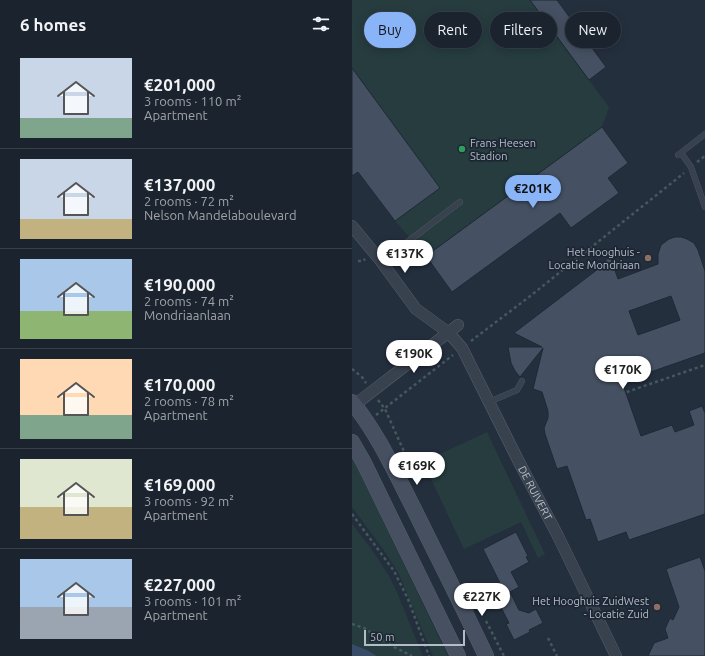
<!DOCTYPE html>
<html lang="en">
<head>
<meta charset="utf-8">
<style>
  :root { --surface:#1b232e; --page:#242b36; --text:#f1f3f6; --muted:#a0a4aa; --line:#39404a; --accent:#8ab4f8 }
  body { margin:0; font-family:Ubuntu,sans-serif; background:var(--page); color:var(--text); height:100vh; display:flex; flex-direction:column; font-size:15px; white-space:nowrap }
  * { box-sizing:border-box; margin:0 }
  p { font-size:13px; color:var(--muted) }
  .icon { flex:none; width:22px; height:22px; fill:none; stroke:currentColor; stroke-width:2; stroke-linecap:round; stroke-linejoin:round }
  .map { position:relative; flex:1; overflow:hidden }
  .panel { display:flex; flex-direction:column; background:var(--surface); width:352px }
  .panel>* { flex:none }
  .hud { position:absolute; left:12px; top:12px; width:281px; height:36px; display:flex; gap:8px }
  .scale { position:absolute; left:12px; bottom:10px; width:101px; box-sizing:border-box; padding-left:4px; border:2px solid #b4bcc9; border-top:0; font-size:11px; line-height:14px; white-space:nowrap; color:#b4bcc9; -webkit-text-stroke:3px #1d2633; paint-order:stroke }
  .price { position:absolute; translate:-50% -34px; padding:0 9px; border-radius:14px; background:#fff; color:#222; font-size:13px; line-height:26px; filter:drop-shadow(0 1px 2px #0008) }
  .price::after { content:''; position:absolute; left:50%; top:24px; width:12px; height:9px; margin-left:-6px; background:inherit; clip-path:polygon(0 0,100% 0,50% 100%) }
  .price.active { background:var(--accent); color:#111 }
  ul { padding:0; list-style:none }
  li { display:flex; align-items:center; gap:12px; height:100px; padding:0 20px }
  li+li { border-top:1px solid var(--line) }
  li span { display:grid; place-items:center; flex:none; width:112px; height:80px; border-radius:0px; color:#555 }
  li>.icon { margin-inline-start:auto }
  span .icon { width:48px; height:48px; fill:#fffc; stroke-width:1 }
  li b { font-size:17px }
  h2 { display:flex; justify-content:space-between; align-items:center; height:48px; padding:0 20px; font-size:17px }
  .chip { padding:0 14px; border-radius:18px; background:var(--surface); box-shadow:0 2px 10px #0003,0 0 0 1px var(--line); font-size:14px; line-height:36px }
  .chip.active { background:var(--accent); color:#111 }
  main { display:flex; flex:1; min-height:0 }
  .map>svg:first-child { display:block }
  .green { fill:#263c3f }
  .water { fill:#394c67 }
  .building { fill:#455162; stroke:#1f2835; fill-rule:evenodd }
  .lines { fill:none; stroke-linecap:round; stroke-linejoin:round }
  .lane-casing { stroke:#565f6c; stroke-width:6 }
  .street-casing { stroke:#565f6c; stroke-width:12 }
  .secondary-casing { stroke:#565f6c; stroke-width:16 }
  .path { stroke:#44595c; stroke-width:2.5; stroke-dasharray:3 3; stroke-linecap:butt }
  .lane { stroke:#38414e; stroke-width:5.5 }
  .street { stroke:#38414e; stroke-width:11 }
  .secondary { stroke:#465061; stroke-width:15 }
  .leisure-dot { fill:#2e9e5b; stroke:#1d2633; stroke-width:1.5 }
  .education-dot { fill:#8d6e63; stroke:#1d2633; stroke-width:1.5 }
  .labels { text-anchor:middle; stroke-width:3.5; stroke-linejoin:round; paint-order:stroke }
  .poi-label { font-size:11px; fill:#b4bcc9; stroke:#1d2633; text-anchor:end }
  .street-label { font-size:11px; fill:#b4bcc9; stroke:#1d2633 }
</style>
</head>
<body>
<main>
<section class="panel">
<h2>6 homes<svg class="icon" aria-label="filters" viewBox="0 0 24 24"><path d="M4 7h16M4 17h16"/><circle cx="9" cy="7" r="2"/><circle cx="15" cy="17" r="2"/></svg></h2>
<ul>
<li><span style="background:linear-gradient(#c9d6e8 75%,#7fa58c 0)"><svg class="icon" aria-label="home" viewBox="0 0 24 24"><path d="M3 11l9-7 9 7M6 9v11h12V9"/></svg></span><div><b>€201,000</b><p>3 rooms · 110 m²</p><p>Apartment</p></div></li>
<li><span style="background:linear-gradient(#c9d6e8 75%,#c2b280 0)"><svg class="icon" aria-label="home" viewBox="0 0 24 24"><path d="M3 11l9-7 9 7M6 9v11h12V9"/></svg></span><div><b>€137,000</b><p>2 rooms · 72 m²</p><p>Nelson Mandelaboulevard</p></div></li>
<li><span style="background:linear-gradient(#a9c7e8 65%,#8fb573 0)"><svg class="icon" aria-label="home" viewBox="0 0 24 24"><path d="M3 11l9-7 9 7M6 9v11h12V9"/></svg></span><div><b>€190,000</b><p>2 rooms · 74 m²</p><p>Mondriaanlaan</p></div></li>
<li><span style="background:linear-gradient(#ffd9b3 70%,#7fa58c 0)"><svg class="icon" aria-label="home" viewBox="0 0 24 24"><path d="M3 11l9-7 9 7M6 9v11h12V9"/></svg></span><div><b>€170,000</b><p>2 rooms · 78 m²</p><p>Apartment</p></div></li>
<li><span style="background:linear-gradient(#dfe7d0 60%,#c2b280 0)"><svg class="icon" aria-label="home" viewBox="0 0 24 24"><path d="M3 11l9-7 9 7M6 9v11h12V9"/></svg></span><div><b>€169,000</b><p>3 rooms · 92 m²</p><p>Apartment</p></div></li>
<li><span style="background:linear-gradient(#a9c7e8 60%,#9aa5b1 0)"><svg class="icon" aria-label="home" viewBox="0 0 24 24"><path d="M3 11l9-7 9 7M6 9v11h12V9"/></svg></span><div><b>€227,000</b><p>3 rooms · 101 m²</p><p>Apartment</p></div></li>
</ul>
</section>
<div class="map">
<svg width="353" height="656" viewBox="0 0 353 656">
  <rect width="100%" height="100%" fill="#242f3e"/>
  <path class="green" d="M0,0h205l49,67 -17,13 20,27 -7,20 -176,129 -31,-35 -36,-50 -7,5z
    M135,432l58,122 -7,4 -17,-36 -57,27 -41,-87z
    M0,456l96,200h-15l-34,-82 -16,-25 -31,-42z
    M0,524l18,23 19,29 7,14 27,66h-46l-10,-6 -15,-6z"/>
  <path class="water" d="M0,644l15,6 10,6h-25z"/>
  <path class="building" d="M178,0h27l49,67 -17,13z
    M0,68l88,120 -45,33 -37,-49 -6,4z
    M250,127l26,36 -20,15 11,15 -48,35 -11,-15 -108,79 -26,-36z
    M323,237h6l6,2 7,4 4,7 7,21v82l-83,29 19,54 31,-11 3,7 19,-7 -5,-14 13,-5 3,7v101l-76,26 -3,-8 -28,10 -8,-23 -4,1 -19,-54 -10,3 -12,-35 -1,-6 4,-10v-7l-6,-19 -9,-3 10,-41 -23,29 -5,-6 -4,-8 -3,-16h34l-28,-14 84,-64 12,-13 8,23 40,-15v-10l3,-9 8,-6zM319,296l9,24 -42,15 -9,-24z
    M164,532l12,24 -2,1 3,5 -18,10 8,15 -9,5 9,18 10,3 7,-4 7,14 -14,7 1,2 -16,8 -8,-16 3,-1 -17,-33 9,-5 -18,-36z
    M348,557l5,14v85h-57l6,-13 14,-5 -3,-9 5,-11 3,2 6,-13 -13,-38z"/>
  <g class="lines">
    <defs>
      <path id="lane" d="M329,153l10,14 14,40
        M326,155l27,-21
        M28,260l30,-20 50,-38
        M137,402l28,-12 5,-9"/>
      <g id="street">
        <path id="s1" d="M0,226l28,34 36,49 33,24 13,15 57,114 39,74 58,120"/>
        <path d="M0,407l106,-82"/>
      </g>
      <path id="secondary" d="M0,402c26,32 43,70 62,107 24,49 49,98 72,147
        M0,442l12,21 94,193"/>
    </defs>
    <use href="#lane" class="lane-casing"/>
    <use href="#street" class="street-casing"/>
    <use href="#secondary" class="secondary-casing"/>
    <path class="path" d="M345,162l8,-6
      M6,261h5l2,-2
      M119,341l58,-44 155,-124
      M0,369l10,8 4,6
      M269,394l84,-29
      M26,400l7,9 30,67
      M24,415l77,-60
      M0,514l42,57 14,28 21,57
      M134,621l18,35
      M0,624l12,4 30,19 18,9
      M196,638l9,18"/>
    <use href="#lane" class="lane"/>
    <use href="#street" class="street"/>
    <use href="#secondary" class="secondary"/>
  </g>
  <circle class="leisure-dot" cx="110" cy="149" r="4"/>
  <g class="education-dot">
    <circle cx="296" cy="258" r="4"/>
    <circle cx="305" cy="607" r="4"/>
  </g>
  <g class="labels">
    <g class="poi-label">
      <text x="118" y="147" text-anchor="start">Frans Heesen<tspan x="118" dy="13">Stadion</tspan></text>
      <text x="288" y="256">Het Hooghuis -<tspan x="288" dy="13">Locatie Mondriaan</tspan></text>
      <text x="297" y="605">Het Hooghuis ZuidWest<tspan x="297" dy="13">- Locatie Zuid</tspan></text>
    </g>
    <g class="street-label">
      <text dy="4" stroke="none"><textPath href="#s1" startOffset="328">DE RUIVERT</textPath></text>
    </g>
  </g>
</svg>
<div class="scale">50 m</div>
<b class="price active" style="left:181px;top:209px">€201K</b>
<b class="price" style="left:53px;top:274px">€137K</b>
<b class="price" style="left:62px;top:374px">€190K</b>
<b class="price" style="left:271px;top:390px">€170K</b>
<b class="price" style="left:65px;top:486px">€169K</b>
<b class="price" style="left:130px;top:617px">€227K</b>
<div class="hud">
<a class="chip active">Buy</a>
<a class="chip">Rent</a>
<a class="chip">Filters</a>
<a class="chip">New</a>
</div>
</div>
</main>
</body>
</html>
